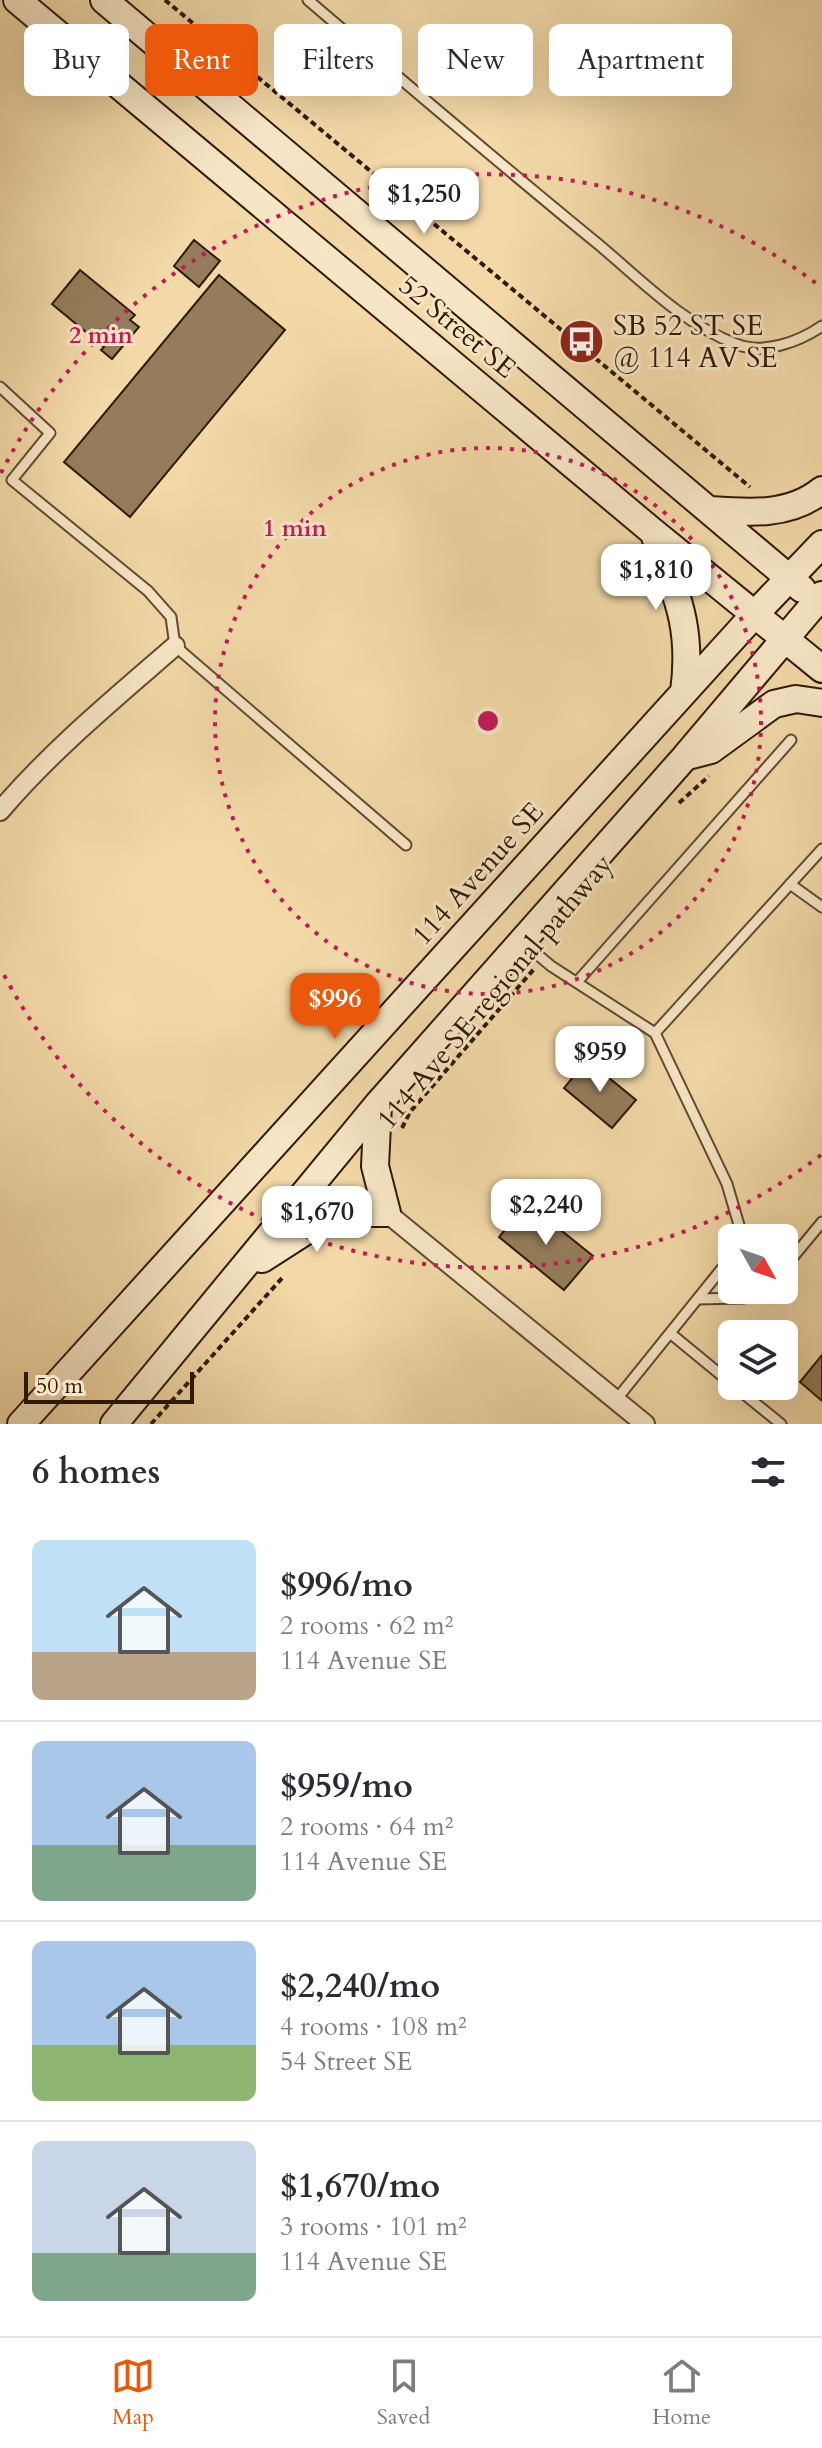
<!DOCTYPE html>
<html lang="en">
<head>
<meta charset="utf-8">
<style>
  :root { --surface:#fff; --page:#f7f7f7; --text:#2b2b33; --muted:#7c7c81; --line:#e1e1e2; --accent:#ea580c }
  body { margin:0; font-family:Cardo,serif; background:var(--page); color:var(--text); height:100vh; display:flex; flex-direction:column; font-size:30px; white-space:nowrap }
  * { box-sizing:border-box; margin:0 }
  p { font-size:26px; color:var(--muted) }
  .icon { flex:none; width:44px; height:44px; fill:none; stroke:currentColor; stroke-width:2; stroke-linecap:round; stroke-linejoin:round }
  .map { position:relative; height:1424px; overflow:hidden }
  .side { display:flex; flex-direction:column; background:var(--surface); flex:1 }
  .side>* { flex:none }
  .banner { position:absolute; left:24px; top:24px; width:774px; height:72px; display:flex; gap:16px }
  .needle { width:52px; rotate:130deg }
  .buttons { position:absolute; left:718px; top:1224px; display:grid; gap:16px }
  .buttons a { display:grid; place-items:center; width:80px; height:80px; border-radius:12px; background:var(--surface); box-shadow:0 8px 32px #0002; font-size:40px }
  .scale { position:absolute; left:24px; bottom:20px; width:170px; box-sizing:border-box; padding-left:8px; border:4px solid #301907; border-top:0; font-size:22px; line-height:28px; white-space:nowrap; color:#301907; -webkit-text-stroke:6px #f7e6c6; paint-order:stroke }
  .price { position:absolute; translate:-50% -68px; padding:0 18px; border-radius:16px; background:#fff; color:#222; font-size:26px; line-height:52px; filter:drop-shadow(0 2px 4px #0008) }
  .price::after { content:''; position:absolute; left:50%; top:48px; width:24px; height:18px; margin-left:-12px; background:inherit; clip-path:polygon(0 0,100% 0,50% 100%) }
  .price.current { background:var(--accent); color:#fff }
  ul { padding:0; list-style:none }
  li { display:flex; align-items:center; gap:24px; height:200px; padding:0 32px }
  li+li { border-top:2px solid var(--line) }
  li span { display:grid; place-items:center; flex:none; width:224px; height:160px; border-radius:12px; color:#555 }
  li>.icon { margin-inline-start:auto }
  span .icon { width:96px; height:96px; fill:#fffc; stroke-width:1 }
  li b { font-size:34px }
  h2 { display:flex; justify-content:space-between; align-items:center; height:96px; padding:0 32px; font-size:34px }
  .tag { padding:0 28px; border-radius:12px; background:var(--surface); box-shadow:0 8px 32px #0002; font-size:28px; line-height:72px }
  .tag.current { background:var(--accent); color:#fff }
  .menu { display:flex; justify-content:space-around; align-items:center; height:112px; border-top:2px solid var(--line); background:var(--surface); font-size:22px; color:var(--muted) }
  .menu a { display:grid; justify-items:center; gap:4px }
  .menu .current { color:var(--accent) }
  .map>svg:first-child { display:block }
  .building { fill:#957d5b; stroke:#301907; stroke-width:2 }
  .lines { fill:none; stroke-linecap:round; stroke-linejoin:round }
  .lane-casing { stroke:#61492f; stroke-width:13 }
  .street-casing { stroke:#61492f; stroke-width:22 }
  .secondary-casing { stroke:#301907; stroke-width:30 }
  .path { stroke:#301907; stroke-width:4; stroke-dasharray:6 4; stroke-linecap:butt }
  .lane { stroke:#f7e6c6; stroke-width:9 }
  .street { stroke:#f7e6c6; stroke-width:18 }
  .secondary { stroke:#f7e6c6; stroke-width:26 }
  .ring { fill:none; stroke:#c2185b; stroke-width:4; stroke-dasharray:4 8 }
  .labels { text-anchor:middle; stroke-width:6; stroke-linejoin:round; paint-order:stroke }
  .poi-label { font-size:28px; fill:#301907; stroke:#f7e6c6; text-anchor:start }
  .street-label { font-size:28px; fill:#301907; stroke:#f7e6c6 }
  .centre { fill:#c2185b; stroke:#f7e6c6; stroke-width:4 }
  .ring-label { font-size:24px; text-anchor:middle; font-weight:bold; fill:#c2185b; stroke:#f7e6c6; stroke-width:6; stroke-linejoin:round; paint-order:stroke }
</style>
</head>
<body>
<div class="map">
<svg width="822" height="1424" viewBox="0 0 822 1424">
  <rect width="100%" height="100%" fill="#f3d9a8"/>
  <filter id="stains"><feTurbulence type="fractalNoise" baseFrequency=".0025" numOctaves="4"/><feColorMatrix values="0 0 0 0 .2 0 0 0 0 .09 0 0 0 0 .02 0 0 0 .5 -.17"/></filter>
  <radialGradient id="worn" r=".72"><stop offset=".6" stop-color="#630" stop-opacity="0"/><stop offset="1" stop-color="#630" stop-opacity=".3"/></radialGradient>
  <path class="building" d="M194,240l26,21 -21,26 -25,-21z
    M80,270l55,45 -5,5 9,7 -27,32 -11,-9 3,-3 -52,-43z
    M219,275l66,55 -155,187 -66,-55z
    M587,1060l49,40 -24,28 -48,-40z
    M527,1203l66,53 -29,34 -65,-53z
    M822,1355v46l-22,-19z"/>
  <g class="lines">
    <defs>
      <path id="lane" d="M308,0c96,82 192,164 290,244 42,35 85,80 138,100 27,11 63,-2 86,-18
        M0,387l50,46 -38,47 136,111 23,26 4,29 231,199
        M790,884l32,23
        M525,944l26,22 104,67 72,151 12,41 -1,13
        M577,982l214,-242
        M655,1033l167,-184
        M784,1268l38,-46
        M698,1299l45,-1 17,-8
        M670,1333l62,51
        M734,1386l47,38
        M616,1400l116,-144"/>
      <path id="street" d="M0,811c52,-61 114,-112 175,-165
        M387,1213l258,211"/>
      <path id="secondary" d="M17,0l635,531 170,138
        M104,0l698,589
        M711,510c39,3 79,6 111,-20
        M654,534c22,60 39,92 30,158
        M688,756l23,-6 63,-46 22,-5 26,4
        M262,1259l53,-34 34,-12h38l-12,-47 3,-62
        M21,1424l733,-809 68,-71
        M114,1424l264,-320 307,-347 137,-162"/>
    </defs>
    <use href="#lane" class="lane-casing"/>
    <use href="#street" class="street-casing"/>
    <use href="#secondary" class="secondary-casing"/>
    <path class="path" d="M165,0l585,487
      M679,803l30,-27
      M402,1128l8,-16 124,-143
      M151,1424l132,-147"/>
    <use href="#lane" class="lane"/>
    <use href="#street" class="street"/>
    <use href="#secondary" class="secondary"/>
  </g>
  <g class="ring">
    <circle cx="488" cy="721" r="273"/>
    <path d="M821 1155A547 547 0 0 1 1 969M1 473A547 547 0 0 1 821 287"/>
  </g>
  <defs>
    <symbol id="bus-disc" viewBox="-11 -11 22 22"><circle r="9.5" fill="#8f2418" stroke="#f7e6c6"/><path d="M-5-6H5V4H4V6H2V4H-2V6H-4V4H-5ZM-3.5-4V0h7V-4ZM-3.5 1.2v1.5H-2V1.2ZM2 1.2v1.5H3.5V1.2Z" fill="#fff"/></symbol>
  </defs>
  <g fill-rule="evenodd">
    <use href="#bus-disc" x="556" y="316" width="51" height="51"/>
  </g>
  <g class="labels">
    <g class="poi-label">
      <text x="613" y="335">SB 52 ST SE<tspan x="613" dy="32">@ 114 AV SE</tspan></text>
    </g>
    <g class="street-label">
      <text transform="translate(458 326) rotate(40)" y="10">52 Street SE</text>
      <text transform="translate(477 873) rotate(-48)" y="10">114 Avenue SE</text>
      <text transform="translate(494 991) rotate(-50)" y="10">114 Ave SE regional pathway</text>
    </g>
  </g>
  <circle cx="488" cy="721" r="12" class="centre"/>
  <g class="ring-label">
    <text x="101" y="343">2 min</text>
    <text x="295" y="536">1 min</text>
  </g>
  <rect width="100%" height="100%" filter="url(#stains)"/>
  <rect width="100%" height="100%" fill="url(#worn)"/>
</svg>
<div class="buttons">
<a><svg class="needle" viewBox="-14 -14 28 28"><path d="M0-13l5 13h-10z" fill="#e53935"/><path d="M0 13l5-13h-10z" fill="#7c7c81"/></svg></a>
<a><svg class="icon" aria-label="layers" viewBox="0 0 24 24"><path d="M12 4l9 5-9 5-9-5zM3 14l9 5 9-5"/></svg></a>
</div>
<div class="scale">50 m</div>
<b class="price" style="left:424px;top:236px">$1,250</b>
<b class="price" style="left:656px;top:612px">$1,810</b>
<b class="price current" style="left:335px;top:1041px">$996</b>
<b class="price" style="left:600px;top:1094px">$959</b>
<b class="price" style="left:546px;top:1247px">$2,240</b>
<b class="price" style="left:317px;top:1254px">$1,670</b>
<div class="banner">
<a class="tag">Buy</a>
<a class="tag current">Rent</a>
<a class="tag">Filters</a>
<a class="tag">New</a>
<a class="tag">Apartment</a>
</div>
</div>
<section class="side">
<h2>6 homes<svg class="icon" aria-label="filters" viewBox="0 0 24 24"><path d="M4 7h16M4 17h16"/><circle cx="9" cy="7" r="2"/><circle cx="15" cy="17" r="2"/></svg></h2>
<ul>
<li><span style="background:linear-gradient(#bfe0f5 70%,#b9a48a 0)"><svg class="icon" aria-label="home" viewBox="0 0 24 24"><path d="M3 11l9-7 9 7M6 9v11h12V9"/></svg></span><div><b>$996/mo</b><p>2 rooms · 62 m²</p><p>114 Avenue SE</p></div></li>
<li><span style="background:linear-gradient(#a9c7e8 65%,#7fa58c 0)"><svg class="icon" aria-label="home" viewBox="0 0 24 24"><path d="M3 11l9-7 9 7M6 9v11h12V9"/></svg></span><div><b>$959/mo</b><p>2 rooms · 64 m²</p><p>114 Avenue SE</p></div></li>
<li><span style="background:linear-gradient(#a9c7e8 65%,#8fb573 0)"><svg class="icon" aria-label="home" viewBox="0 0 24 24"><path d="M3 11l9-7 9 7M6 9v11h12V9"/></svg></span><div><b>$2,240/mo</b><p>4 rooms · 108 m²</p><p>54 Street SE</p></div></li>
<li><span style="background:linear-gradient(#c9d6e8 70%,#7fa58c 0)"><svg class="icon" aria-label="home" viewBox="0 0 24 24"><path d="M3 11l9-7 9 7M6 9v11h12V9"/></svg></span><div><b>$1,670/mo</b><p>3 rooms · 101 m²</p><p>114 Avenue SE</p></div></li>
</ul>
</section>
<nav class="menu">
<a class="current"><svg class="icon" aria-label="map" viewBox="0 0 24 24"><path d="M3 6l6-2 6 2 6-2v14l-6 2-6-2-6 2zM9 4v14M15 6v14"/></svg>Map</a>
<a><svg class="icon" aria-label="saved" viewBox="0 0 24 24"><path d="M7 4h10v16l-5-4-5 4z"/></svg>Saved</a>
<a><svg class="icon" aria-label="home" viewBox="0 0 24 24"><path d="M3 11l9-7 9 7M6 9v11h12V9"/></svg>Home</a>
</nav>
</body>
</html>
